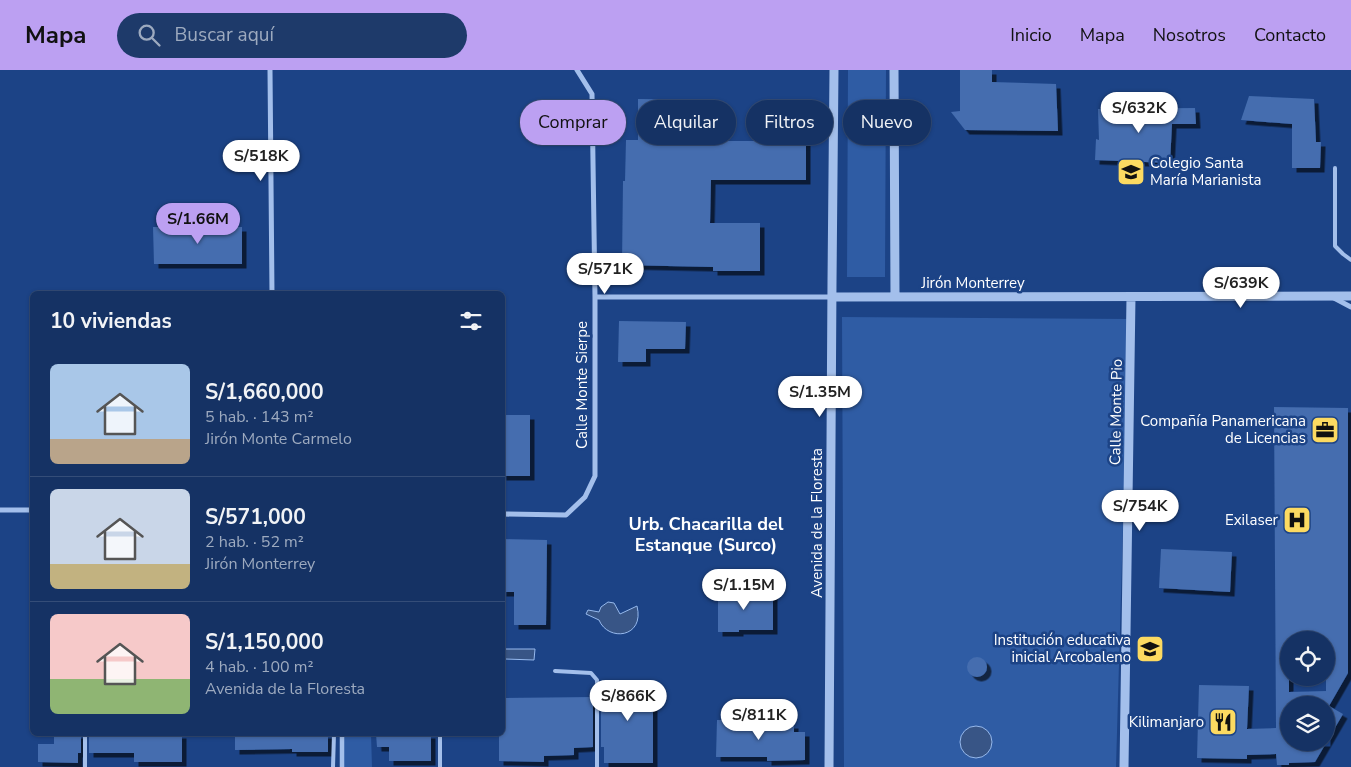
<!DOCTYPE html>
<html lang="es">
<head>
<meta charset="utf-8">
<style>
  :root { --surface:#153264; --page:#1e3a6a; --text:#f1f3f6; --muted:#9daabf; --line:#344d78; --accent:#bca0f2 }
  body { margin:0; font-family:"Nunito Sans",sans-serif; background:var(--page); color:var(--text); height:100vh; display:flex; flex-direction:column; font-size:19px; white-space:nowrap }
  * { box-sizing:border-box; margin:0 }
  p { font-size:16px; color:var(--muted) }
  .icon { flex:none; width:28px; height:28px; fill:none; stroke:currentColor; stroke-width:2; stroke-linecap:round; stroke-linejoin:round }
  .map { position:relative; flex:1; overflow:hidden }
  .details { position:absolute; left:30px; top:221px; width:475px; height:445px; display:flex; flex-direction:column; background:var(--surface); border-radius:8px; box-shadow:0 1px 4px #0004,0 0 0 1px var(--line) }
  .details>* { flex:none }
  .banner { position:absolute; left:520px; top:30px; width:475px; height:45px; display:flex; gap:10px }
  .controls { position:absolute; left:1280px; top:561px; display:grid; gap:10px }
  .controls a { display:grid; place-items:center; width:55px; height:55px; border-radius:50%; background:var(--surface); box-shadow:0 1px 4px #0004,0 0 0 1px var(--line); font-size:25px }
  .price { position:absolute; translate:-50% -42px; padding:0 11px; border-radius:18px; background:#fff; color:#222; font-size:16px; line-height:32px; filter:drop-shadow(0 1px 2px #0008) }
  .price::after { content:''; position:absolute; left:50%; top:30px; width:15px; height:11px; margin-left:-8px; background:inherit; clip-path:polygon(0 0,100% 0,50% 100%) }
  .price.current { background:var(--accent); color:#111 }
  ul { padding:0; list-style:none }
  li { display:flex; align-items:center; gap:15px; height:125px; padding:0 20px }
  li+li { border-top:1px solid var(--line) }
  li span { display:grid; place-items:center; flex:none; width:140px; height:100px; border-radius:8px; color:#555 }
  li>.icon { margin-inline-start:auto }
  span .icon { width:60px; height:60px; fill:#fffc; stroke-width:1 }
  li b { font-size:21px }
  h2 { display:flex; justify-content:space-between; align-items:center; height:60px; padding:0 20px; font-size:21px }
  .tag { padding:0 18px; border-radius:22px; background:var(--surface); box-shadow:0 1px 4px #0004,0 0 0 1px var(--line); font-size:18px; line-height:45px }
  .tag.current { background:var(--accent); color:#111 }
  header { display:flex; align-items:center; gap:30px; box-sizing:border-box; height:70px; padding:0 25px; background:var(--accent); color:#111 }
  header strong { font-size:24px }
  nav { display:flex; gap:28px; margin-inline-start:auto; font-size:18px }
  .search { width:350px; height:45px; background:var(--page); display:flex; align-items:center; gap:12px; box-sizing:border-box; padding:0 18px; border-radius:28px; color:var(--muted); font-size:19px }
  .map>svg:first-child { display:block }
  .green { fill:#2f5ca4 }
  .water { fill:#385586; stroke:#96b9ed }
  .building { fill:#446daf; fill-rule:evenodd; filter:url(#shadow) }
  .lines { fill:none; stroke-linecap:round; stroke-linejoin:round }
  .service { stroke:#a3bfeb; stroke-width:4 }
  .pedestrian { stroke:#a3bfeb; stroke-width:4.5 }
  .minor { stroke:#a3bfeb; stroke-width:5 }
  .tertiary { stroke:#a3bfeb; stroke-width:9 }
  .labels { text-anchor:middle; stroke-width:5; stroke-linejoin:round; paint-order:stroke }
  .poi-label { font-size:15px; fill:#fff; stroke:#1c4386; text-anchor:end }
  .street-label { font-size:15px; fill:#fff; stroke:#1c4386 }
  .quarter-label { font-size:18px; font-weight:bold; fill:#fff; stroke:#1c4386 }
</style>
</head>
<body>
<header>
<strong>Mapa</strong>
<div class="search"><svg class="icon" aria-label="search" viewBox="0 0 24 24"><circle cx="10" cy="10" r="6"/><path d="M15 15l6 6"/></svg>Buscar aquí</div>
<nav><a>Inicio</a><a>Mapa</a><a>Nosotros</a><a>Contacto</a></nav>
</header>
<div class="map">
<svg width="1351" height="697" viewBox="0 0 1351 697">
  <defs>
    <filter id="shadow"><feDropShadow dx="4.5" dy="4.5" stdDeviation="0" flood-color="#0009"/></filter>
  </defs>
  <rect width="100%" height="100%" fill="#1c4386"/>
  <path class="green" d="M848,0h38l-1,207h-38z
    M842,247l287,2 -13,448h-272z
    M341,664h30l1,33h-30z"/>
  <path class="water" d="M608,532l6,1 6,11 17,-8c8,32 -29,36 -38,14l-13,-6 2,-4 11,2 2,-5z
    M505,579h30l-1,11 -29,-1z
    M960 672a16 16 0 1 1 32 0a16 16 0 1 1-32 0Z"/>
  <path class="building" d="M960,0h32v12l64,2 2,47 -93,-1 -14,-18 9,-1z
    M1249,26l65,3 2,43h5l-1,26h-28v-44l-51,-4z
    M638,29l76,1v41h92v39h-95l-1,43h50v48h-47v-4l-91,-2 1,-84h2l1,-41h12z
    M1195,38l1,16h-24l-2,39 -75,-3 1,-21 3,1 -1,-31z
    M153,157h89v37h-88z
    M619,251l67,1 -1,27h-39v13h-28z
    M1274,337l74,1v265l-19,33 14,8 -28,48 -26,1v2h-12l-1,-11 -29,1v4l-50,-1 2,-73 50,1 -2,43 29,-1zM1289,570h37v51l-37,1zM1289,635h37v37h-37z
    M502,345h28v61h-28z
    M503,469l44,1 -1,85h-32v-33h-12z
    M1161,479l71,3 -2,40 -71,-4z
    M718,518h21l2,7 32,-1v36h-34v2h-21z
    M967 597a10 10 0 1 1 20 0a10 10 0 1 1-20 0Z
    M604,610h49v83h-49v-16h-3v-50h3z
    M593,627v50l-19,1v7l-30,1v6l-45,-1v-27h3v-36z
    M717,650h36v5l41,-1v8h11v28l-38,1v-4h-51z
    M54,664h27v19h-3v10l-40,-1v-18h16z
    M89,664h93v28h-48v-9h-45z
    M235,664h93v18h-36v-3l-57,1z
    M376,664h55v27h-42v-14h-12z"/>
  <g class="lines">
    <path class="service" d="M1335,98v78l8,8 8,6
      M555,601l36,2 6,7v87
      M440,664v33
      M85,697v-33
      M333,697l1,-33"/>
    <path class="pedestrian" d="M342,664v33"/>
    <path class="minor" d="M270,0l2,224
      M595,227h237
      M1334,228l17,9
      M0,440h32
      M502,444l64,1 19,-18 10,-21v-179l-3,-203 -15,-24"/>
    <path class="tertiary" d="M894,0l1,227
      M832,227l519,-1
      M829,697c1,-162 1,-324 3,-485l2,-212
      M1124,697l7,-470"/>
  </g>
  <defs>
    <symbol id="school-square" viewBox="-11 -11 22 22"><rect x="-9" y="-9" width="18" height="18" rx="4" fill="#fcda61" stroke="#1c4386"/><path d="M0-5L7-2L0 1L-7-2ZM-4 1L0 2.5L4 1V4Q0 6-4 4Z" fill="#111"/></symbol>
    <symbol id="office-square" viewBox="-11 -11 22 22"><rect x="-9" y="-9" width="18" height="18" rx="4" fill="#fcda61" stroke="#1c4386"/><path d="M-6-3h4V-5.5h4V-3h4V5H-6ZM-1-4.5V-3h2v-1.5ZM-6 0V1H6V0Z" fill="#111"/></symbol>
    <symbol id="hospital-square" viewBox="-11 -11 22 22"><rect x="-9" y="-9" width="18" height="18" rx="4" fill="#fcda61" stroke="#1c4386"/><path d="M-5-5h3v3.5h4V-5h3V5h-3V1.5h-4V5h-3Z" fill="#111"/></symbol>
    <symbol id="restaurant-square" viewBox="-11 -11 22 22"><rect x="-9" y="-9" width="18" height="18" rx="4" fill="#fcda61" stroke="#1c4386"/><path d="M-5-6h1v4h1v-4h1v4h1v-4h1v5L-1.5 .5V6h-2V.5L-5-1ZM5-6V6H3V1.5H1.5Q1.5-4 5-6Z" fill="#111"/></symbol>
  </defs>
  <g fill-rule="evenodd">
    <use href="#school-square" x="1115" y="86" width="32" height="32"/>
    <use href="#office-square" x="1309" y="344" width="32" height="32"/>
    <use href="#hospital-square" x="1281" y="434" width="32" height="32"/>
    <use href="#school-square" x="1134" y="563" width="32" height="32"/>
    <use href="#restaurant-square" x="1207" y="636" width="32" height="32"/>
  </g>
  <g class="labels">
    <g class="poi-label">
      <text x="1150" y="98" text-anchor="start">Colegio Santa<tspan x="1150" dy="17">María Marianista</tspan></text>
      <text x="1306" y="356">Compañía Panamericana<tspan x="1306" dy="17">de Licencias</tspan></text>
      <text x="1278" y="455">Exilaser</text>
      <text x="1131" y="575">Institución educativa<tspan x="1131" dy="17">inicial Arcobaleno</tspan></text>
      <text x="1204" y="657">Kilimanjaro</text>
    </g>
    <g class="street-label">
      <text x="973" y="218">Jirón Monterrey</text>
      <text transform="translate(582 315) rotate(-90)" y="5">Calle Monte Sierpe</text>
      <text transform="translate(1116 342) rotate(-89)" y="5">Calle Monte Pio</text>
      <text transform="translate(817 453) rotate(-90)" y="5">Avenida de la Floresta</text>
    </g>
    <g class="quarter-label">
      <text x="706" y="460">Urb. Chacarilla del<tspan x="706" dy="21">Estanque (Surco)</tspan></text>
    </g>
  </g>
</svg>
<div class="controls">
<a><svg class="icon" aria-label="locate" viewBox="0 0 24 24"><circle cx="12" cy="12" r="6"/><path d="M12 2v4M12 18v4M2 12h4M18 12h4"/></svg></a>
<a><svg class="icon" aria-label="layers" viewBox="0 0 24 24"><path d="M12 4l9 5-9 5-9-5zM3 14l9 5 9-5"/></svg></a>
</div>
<b class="price" style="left:1139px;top:64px">S/632K</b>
<b class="price" style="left:261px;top:112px">S/518K</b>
<b class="price current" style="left:198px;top:175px">S/1.66M</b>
<b class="price" style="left:605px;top:225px">S/571K</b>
<b class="price" style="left:1241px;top:239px">S/639K</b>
<b class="price" style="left:820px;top:348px">S/1.35M</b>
<b class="price" style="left:1140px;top:462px">S/754K</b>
<b class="price" style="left:744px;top:541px">S/1.15M</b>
<b class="price" style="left:628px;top:652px">S/866K</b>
<b class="price" style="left:759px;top:671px">S/811K</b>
<div class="banner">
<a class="tag current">Comprar</a>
<a class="tag">Alquilar</a>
<a class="tag">Filtros</a>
<a class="tag">Nuevo</a>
</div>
<section class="details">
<h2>10 viviendas<svg class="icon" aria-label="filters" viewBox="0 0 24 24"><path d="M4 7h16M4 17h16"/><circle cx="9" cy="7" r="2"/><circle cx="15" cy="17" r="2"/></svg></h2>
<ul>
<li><span style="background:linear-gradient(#a9c7e8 75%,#b9a48a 0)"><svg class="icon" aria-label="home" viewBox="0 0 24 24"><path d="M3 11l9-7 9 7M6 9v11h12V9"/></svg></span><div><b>S/1,660,000</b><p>5 hab. · 143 m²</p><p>Jirón Monte Carmelo</p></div></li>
<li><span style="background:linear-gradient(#c9d6e8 75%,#c2b280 0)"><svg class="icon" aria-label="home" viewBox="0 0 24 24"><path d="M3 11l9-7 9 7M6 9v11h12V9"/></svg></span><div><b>S/571,000</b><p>2 hab. · 52 m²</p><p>Jirón Monterrey</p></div></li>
<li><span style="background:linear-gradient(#f6c9c9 65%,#8fb573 0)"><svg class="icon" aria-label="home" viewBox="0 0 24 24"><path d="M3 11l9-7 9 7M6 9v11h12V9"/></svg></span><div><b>S/1,150,000</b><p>4 hab. · 100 m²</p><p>Avenida de la Floresta</p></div></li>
</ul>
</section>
</div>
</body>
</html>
